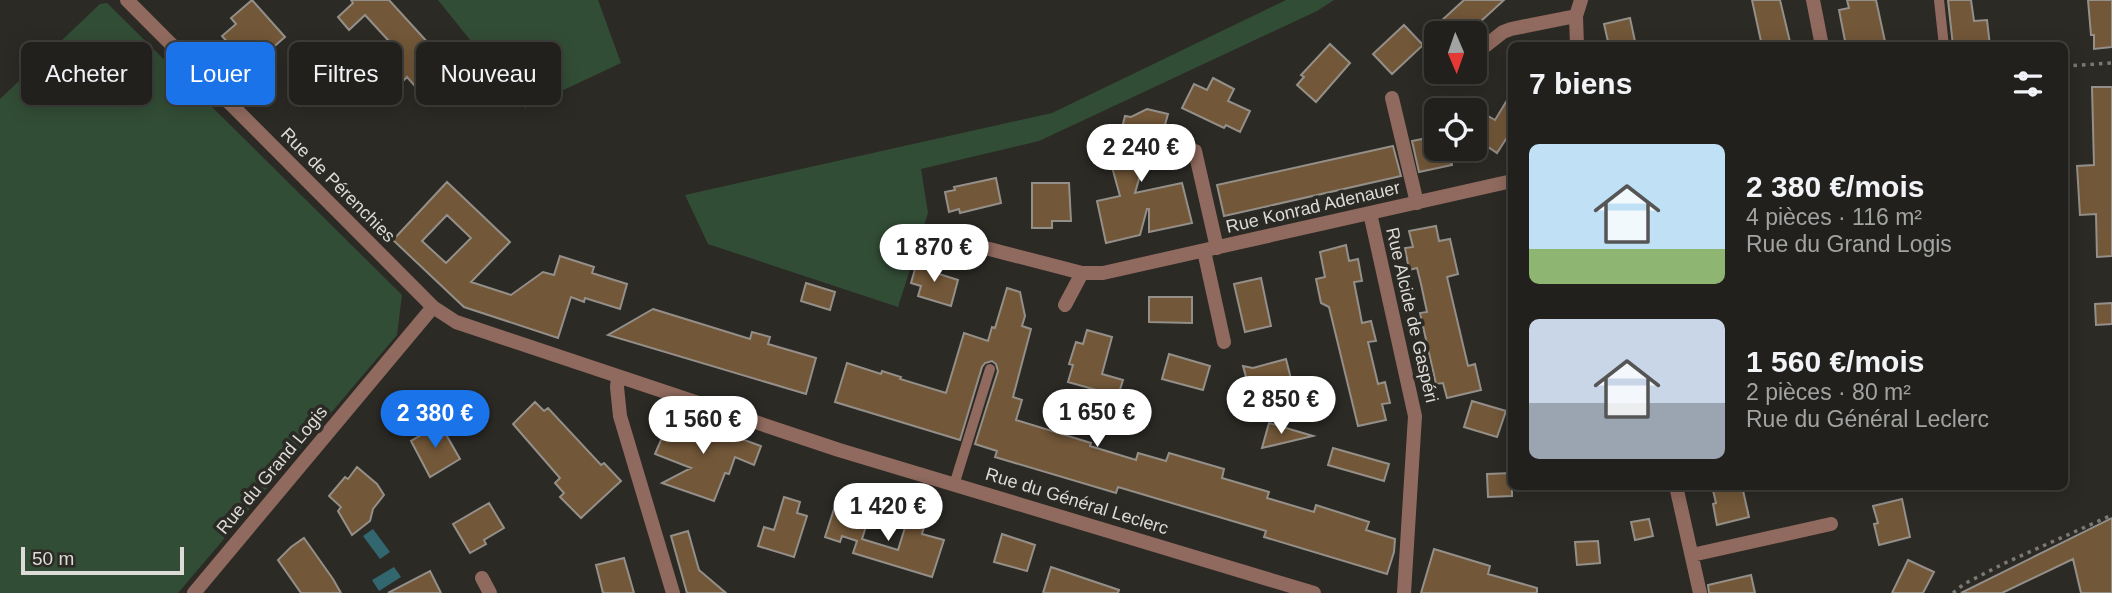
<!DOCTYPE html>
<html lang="fr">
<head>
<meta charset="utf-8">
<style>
  :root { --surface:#21201c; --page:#2d2d29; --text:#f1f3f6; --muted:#a2a3a3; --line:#3e3e3b; --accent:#1a73e8 }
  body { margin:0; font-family:Helvetica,sans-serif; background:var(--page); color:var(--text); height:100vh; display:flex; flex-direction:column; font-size:26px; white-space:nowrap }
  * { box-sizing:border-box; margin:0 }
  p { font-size:23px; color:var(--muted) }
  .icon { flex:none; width:38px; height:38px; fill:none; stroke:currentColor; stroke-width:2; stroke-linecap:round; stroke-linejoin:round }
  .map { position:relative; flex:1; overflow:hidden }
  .sheet { position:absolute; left:1508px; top:42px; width:560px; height:448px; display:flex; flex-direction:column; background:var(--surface); border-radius:10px; box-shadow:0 4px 18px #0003,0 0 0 2px var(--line) }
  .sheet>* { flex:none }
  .top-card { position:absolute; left:21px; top:42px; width:665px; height:63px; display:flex; gap:14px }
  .needle { width:46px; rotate:178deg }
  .tools { position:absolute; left:1424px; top:21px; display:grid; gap:14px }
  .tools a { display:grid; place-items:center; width:63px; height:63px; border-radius:10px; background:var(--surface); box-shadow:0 4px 18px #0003,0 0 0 2px var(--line); font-size:35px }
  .scale { position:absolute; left:21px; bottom:18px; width:163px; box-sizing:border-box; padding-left:7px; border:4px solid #dcdbd7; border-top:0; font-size:19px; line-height:24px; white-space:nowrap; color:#dcdbd7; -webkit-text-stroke:5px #2c2a25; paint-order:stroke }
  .price { position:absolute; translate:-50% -60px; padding:0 16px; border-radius:24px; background:#fff; color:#222; font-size:23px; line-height:46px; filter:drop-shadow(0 2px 4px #0008) }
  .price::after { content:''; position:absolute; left:50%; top:42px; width:21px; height:16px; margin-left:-10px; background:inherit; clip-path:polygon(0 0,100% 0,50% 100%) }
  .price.selected { background:var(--accent); color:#fff }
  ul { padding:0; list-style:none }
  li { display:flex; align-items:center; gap:21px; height:175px; padding:0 21px }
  li span { display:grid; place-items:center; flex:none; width:196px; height:140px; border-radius:10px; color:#555 }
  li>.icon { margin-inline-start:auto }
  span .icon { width:84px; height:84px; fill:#fffc; stroke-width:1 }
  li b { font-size:30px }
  h2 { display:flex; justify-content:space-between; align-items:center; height:84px; padding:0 21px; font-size:30px }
  .pill { padding:0 24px; border-radius:10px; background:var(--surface); box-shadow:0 4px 18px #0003,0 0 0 2px var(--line); font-size:24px; line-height:63px }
  .pill.selected { background:var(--accent); color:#fff }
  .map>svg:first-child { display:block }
  .green { fill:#324d36 }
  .water { fill:#326770 }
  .building { fill:#725738; stroke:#948f89; stroke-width:2; fill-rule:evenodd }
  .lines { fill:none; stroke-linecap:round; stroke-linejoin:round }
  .path { stroke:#7a7974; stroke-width:3.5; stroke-dasharray:3.5 5; stroke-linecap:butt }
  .service { stroke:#906a5e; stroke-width:10 }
  .minor { stroke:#906a5e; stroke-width:14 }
  .labels { text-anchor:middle; stroke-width:7; stroke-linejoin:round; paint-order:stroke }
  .street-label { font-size:18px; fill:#dcdbd7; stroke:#2c2a25 }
</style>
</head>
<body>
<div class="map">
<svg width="2112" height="593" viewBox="0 0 2112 593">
  <rect width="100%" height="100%" fill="#2c2a25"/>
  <path class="green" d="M438,0h160l23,63 -96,45z
    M1286,0h48l-17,11 -278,130 -118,28 7,44 -30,94 -190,-63 -23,-49 367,-82z
    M107,3l295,292 -5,40 -219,258h-178v-494l100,-95z"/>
  <path class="water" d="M373,529l17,23 -10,7 -17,-23z
    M394,567l7,10 -22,14 -7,-11z"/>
  <path class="building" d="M252,0l33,37 -24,21 -6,-7 -11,10 -22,-25 14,-12 -5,-6z
    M351,0h38l62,68 -29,26 -15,-17 -3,3 -16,-18 11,-10 -34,-37 -16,15 -11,-13 15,-14z
    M1464,0h40l-36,33h-40z
    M1752,0h28l11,46h-29z
    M1847,0h29l10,46h-40l-7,-36 10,-2z
    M1948,0h23l3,21 13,-1 3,26h-37z
    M2088,0h24v47l-18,2v-14h-3z
    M1630,18l6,28h-27l-5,-22z
    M1404,25l19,20 -31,29 -19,-20z
    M1330,44l20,19 -34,39 -19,-17 7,-8 -3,-2z
    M1213,78l21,11 -6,12 22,10 -10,21 -14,-7 -2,3 -42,-20 12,-24 13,6z
    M2092,87h20v169l-15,1 -1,-43 -16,1 -3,-49 17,-1z
    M1512,92v50l-6,-3 -9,14 -22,-15 13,-22 7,4z
    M1147,109l21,5 -11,40 -10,-3 -12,42 47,-10 10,40 -43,9v-23h-2l-7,26 -34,8 -9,-42 23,-5 -8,-29 13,-51 6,1z
    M1437,136v13h12l3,16 -33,7 -7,-31z
    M1393,146l8,30 -177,40 -7,-31z
    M996,178l5,25 -41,10 -1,-4 -10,3 -4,-20 10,-2 -1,-3z
    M447,182l63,60 -39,40 40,13 32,-23 11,3 6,-19 34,11 -2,6 35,11 -7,25 -35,-11 -1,4 -13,-5 -13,41 -94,-31 -71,-67zM447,215l24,23 -25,25 -24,-22z
    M1032,183h37l2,38h-19v7h-20z
    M1436,226l3,15 11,-2 8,35 -11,3 21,89 7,-2 6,26 -34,8 -4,-15 -7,1 -16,-71 7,-1 -6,-28 -4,-16 -8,2 -4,-22 8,-1 -4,-16z
    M1346,245l3,16 9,-2 4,22 -8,1 8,41 9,-2 5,20 -8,1 10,42 7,-2 5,21 -8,1 4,16 -28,6 -29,-119 -8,-4 -5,-24 9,-2 -5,-25z
    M917,262l20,6 -1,5 22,7 -7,26 -33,-10 3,-10 -10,-3z
    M1261,278l10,48 -26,6 -11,-48z
    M806,283l29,9 -5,18 -29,-9z
    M1007,288l13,4 5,24 -3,10 9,3 -18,68 9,3 -6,20 75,23 -1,3 46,14 2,-7 28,8 3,-8 55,16 -2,9 47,14 -2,6 47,14 2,-7 53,17 -3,8 29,9 -1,13 -7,22 -123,-37 2,-6 -148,-44 -2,6 -121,-36 2,-6 -22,-7 23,-73 -2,-7 -4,-3 -7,2 -3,4 -22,73 -125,-38 12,-39 34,11 1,-3 19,6 -1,2 46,14 18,-60 24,8 4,-14 3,1z
    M1149,297h43v26l-43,-1z
    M2112,303v21l-16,1 -1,-21z
    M653,309l97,30 2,-7 18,5 -2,7 48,14 -10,36 -198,-59z
    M1087,330l25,7 -10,37 21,6 -5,16 -50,-14 5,-17 -4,-1 7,-22 7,2z
    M1169,354l41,12 -7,24 -41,-11z
    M1286,359l9,36 -41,11 -11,-40 10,2z
    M1472,401l34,10 -9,26 -33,-10z
    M535,402l9,9 4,-3 53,57 3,-2 17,18 -40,37 -21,-21 4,-4 -9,-10 5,-5 -47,-54z
    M679,416l82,30 -7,19 -19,-8 -6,17 -4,-1 -11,28 -52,-18 29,-15 -36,-14 6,-14z
    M1269,423l44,13 -51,12z
    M440,424l20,35 -30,18 -19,-36z
    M1333,448l56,16 -5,17 -56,-16z
    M357,467l20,17 7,11 -11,14 -3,12 -18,14 -14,-24 3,-4 -12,-11 16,-19 3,2z
    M1512,473v23l-24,1 -1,-23z
    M1712,486h30l7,31 -32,8 -4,-21 3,-1z
    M784,497l16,5 -3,11 10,3 -13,41 -36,-11 6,-19 10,3z
    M1902,499l8,38 -31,8 -5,-21 4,-1 -5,-17z
    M489,503l15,25 -20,12 2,4 -16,9 -17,-29z
    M835,506l34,11 -7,22 36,11 9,-29 17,6 -2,7 22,6 -12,37 -79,-24 4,-12 -15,-5 -2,6 -15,-5z
    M2112,518v75h-31l-8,-34 -71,34h-41z
    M1649,519l4,17 -18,4 -4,-18z
    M688,531l11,39 27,23h-39l-16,-57z
    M1002,534l33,11 -8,26 -33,-9z
    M304,538l29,41 8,14h-40l-23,-33 13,-13z
    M1598,541l2,22 -23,2 -2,-23z
    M1434,549l56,17 -2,8 49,14v5h-116z
    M624,558l10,35h-31l-7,-28z
    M1908,560l26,12 -11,21h-31z
    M1051,567l68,23 -1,3h-75z
    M430,571l11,22h-53z
    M1751,575l4,18h-46l-1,-8z"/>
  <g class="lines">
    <path class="path" d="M2065,66l47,-3
      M1953,593l11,-9 41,-21 107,-48"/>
    <path class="service" d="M1939,0l5,46
      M954,485l36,-116"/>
    <path class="minor" d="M127,0l306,307 23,15 383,128 475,143
      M1813,0l9,46
      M1577,46l-1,-30 5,-16
      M1475,54l28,-22 8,-3 65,-13
      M1392,98l25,105
      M1195,151l22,97
      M1370,213l45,203 -11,177
      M947,238l135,35h21l409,-92
      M1204,251l20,91
      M1065,305l17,-32
      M618,377l-1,10 3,29 53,177
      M1676,486l24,107
      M1692,555l139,-31
      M482,578l8,15
      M194,593l239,-286"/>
  </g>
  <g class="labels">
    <g class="street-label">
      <text transform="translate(338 185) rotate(45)" y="6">Rue de Pérenchies</text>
      <text transform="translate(1313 207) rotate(-13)" y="6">Rue Konrad Adenauer</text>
      <text transform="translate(1412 315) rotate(77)" y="6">Rue Alcide de Gaspéri</text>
      <text transform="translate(272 470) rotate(-50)" y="6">Rue du Grand Logis</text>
      <text transform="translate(1077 501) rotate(17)" y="6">Rue du Général Leclerc</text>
    </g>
  </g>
</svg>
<div class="tools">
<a><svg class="needle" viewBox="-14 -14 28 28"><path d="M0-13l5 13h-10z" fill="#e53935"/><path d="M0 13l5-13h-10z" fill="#a2a3a3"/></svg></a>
<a><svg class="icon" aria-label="locate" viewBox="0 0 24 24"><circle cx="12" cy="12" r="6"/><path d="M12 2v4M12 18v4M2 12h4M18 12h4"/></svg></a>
</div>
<div class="scale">50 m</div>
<b class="price" style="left:1141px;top:184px">2 240 €</b>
<b class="price" style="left:934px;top:284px">1 870 €</b>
<b class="price" style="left:1281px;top:436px">2 850 €</b>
<b class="price" style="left:1097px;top:449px">1 650 €</b>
<b class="price selected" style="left:435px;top:450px">2 380 €</b>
<b class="price" style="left:703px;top:456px">1 560 €</b>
<b class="price" style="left:888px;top:543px">1 420 €</b>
<div class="top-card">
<a class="pill">Acheter</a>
<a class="pill selected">Louer</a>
<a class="pill">Filtres</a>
<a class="pill">Nouveau</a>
</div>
<section class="sheet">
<h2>7 biens<svg class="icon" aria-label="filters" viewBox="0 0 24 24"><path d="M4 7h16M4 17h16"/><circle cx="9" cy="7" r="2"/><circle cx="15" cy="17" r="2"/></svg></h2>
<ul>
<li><span style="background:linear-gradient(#bfe0f5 75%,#8fb573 0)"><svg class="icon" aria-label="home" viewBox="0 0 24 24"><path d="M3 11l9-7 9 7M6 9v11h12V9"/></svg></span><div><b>2 380 €/mois</b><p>4 pièces · 116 m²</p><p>Rue du Grand Logis</p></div></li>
<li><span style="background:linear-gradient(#c9d6e8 60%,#9aa5b1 0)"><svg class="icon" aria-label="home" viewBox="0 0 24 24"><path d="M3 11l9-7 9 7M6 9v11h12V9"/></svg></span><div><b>1 560 €/mois</b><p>2 pièces · 80 m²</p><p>Rue du Général Leclerc</p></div></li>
</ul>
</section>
</div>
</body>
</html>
